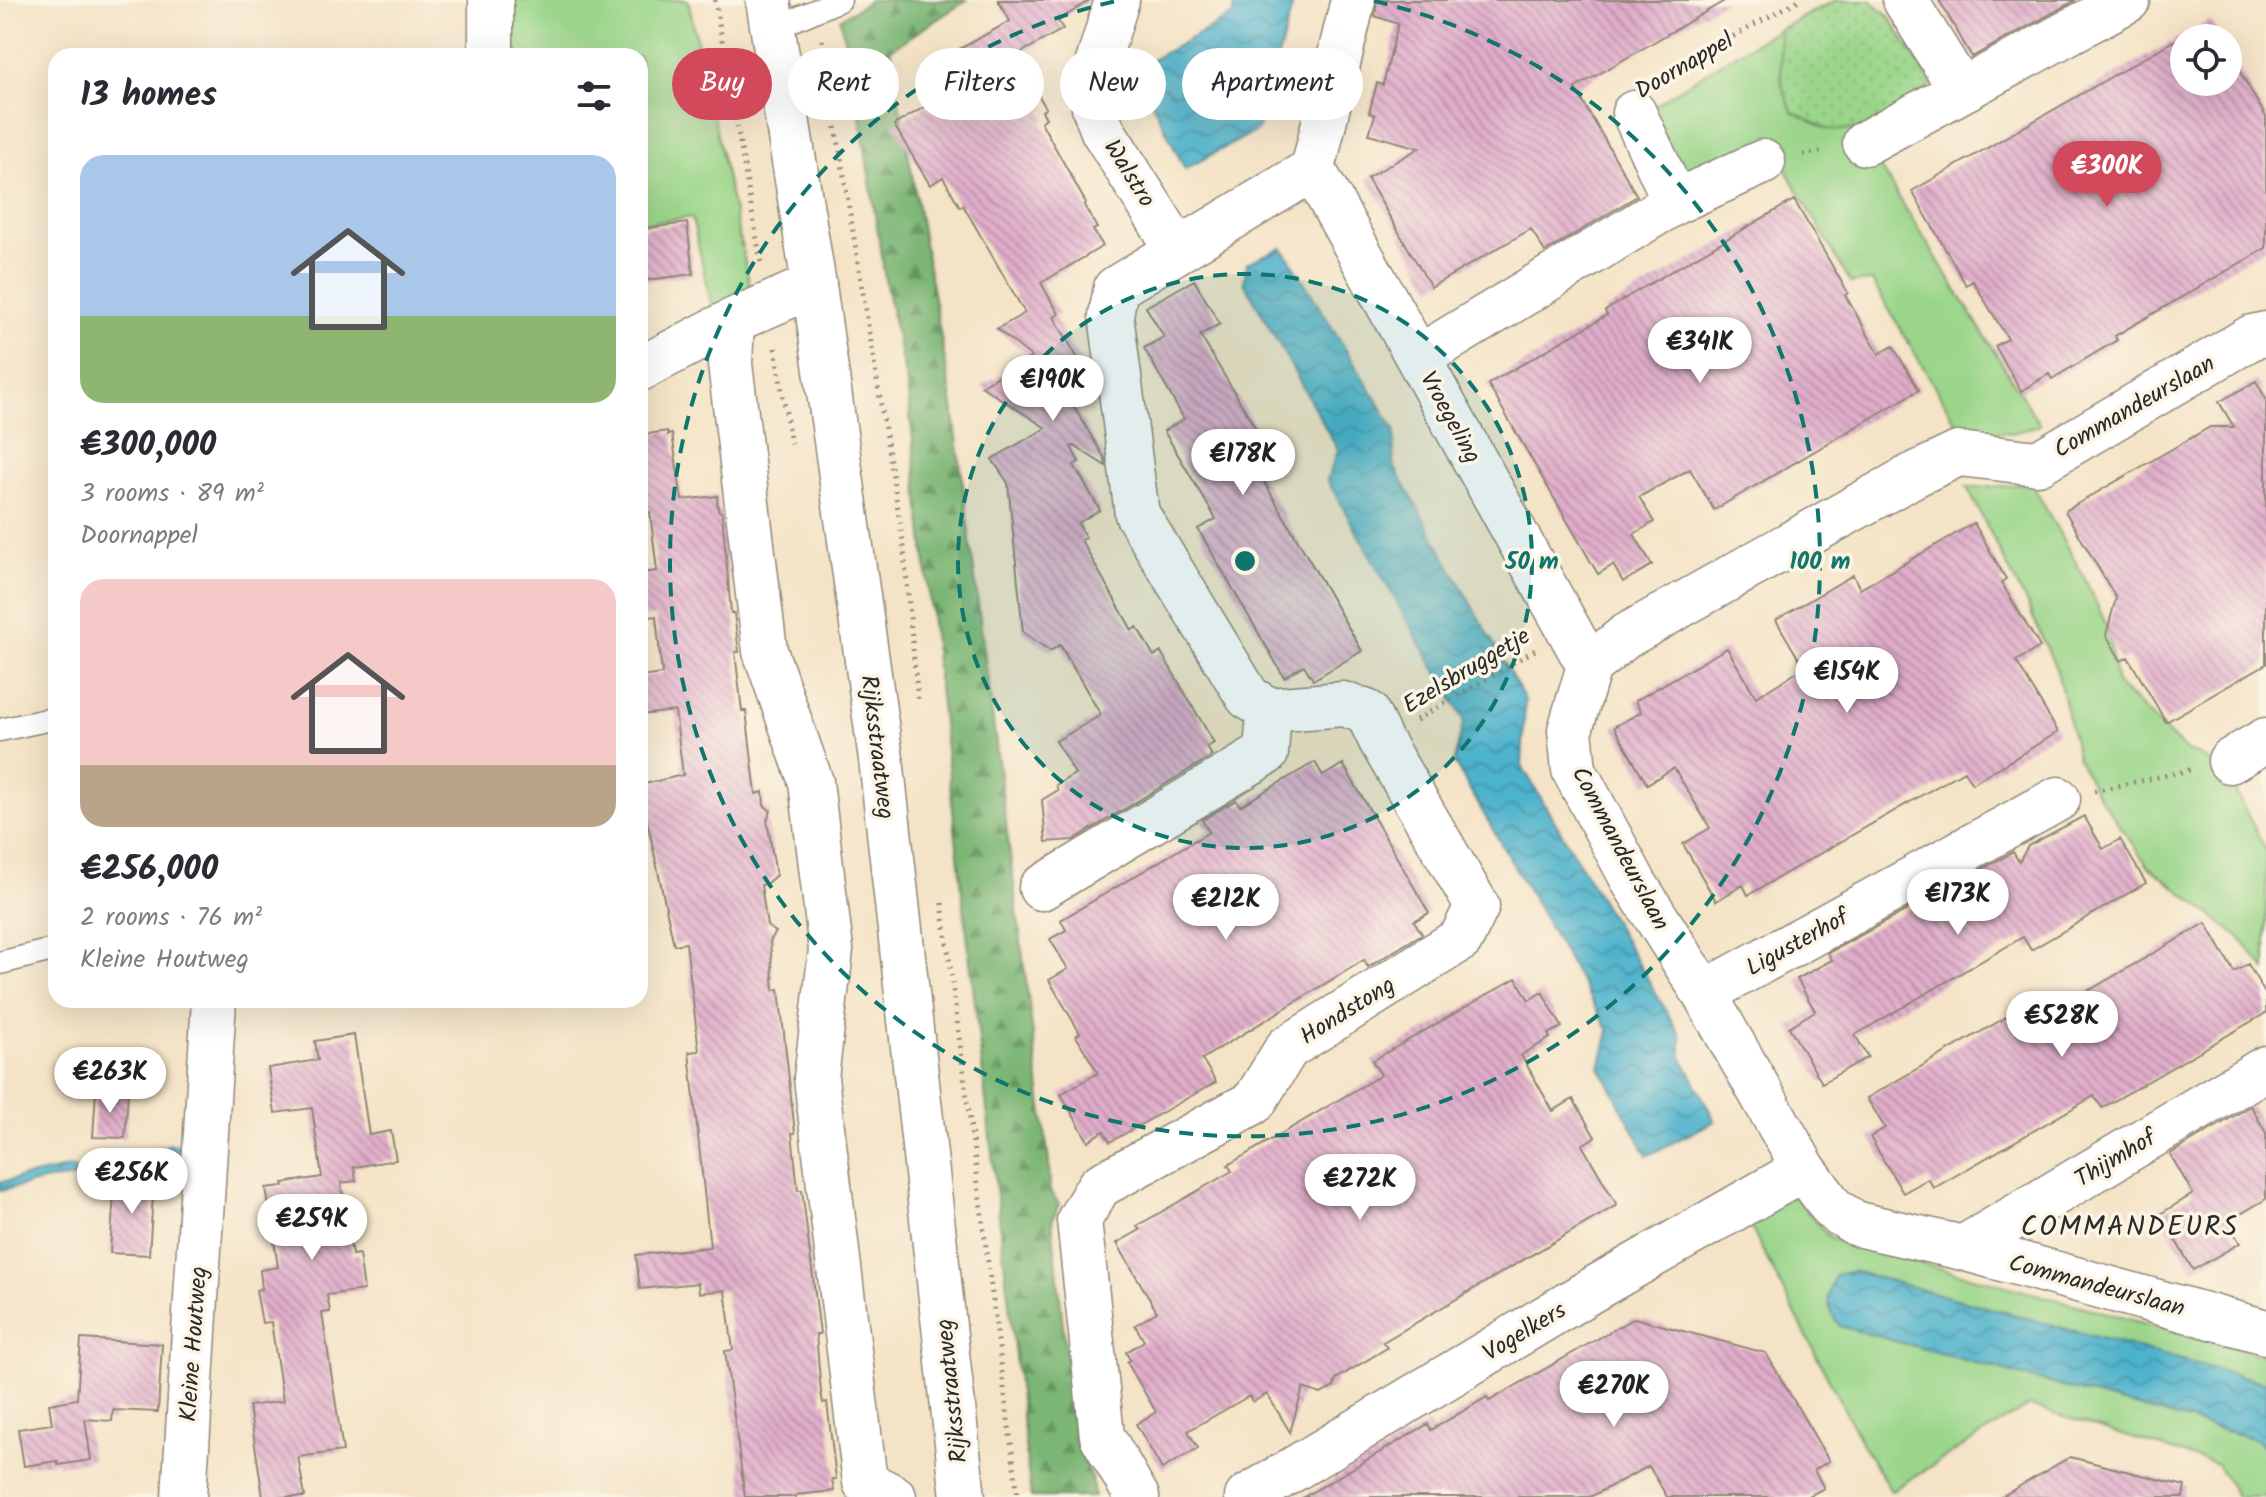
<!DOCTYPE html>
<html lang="en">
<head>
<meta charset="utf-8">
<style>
  :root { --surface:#fff; --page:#f7f7f7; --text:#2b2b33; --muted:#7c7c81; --accent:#d1495b }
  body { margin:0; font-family:Kalam,sans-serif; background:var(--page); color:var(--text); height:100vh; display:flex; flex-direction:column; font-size:30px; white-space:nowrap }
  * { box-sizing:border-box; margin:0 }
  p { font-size:26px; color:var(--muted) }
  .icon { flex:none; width:44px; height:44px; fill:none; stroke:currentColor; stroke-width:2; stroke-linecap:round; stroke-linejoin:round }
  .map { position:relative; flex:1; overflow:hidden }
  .drawer { position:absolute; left:48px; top:48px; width:600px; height:960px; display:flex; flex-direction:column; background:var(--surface); border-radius:24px; box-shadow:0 8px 32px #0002 }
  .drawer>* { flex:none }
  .top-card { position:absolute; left:672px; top:48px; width:760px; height:72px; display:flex; gap:16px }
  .buttons { position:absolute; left:2170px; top:24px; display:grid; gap:16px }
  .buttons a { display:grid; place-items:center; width:72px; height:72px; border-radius:50%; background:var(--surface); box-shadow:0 8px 32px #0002; font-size:40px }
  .price { position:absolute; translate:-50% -68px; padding:0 18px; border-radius:28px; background:#fff; color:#222; font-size:26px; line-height:52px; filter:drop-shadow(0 2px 4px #0008) }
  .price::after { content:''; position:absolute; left:50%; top:48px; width:24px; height:18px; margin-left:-12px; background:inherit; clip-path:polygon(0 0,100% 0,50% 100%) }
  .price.active { background:var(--accent); color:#fff }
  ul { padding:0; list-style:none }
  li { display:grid; align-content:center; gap:16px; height:424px; padding:0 32px }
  li span { display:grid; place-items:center; height:248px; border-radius:24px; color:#555 }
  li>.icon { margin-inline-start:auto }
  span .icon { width:144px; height:144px; fill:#fffc; stroke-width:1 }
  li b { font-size:34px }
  h2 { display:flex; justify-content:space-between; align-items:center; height:96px; padding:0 32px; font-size:34px }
  .tag { padding:0 28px; border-radius:36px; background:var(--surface); box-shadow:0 8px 32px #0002; font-size:28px; line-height:72px }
  .tag.active { background:var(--accent); color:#fff }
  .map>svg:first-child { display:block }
  .green { fill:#9ad589; stroke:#62805a; stroke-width:2 }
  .forest { fill:url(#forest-firs); stroke:#537050; stroke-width:2 }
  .park { fill:url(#park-dots); stroke:#62805a; stroke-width:2 }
  .water { fill:url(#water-waves); stroke:#3c6e7c; stroke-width:2 }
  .building { fill:url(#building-back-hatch) }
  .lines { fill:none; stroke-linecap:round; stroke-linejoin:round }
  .lane-casing { stroke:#908778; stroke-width:25 }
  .street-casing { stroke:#908778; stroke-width:47 }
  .secondary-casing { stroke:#908778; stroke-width:47 }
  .path { stroke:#908778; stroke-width:5; stroke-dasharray:2 6; stroke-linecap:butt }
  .lane { stroke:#fff; stroke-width:22 }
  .street { stroke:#fff; stroke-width:44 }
  .secondary { stroke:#fff; stroke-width:44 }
  .ring { fill:none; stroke:#0f766e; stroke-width:4; stroke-dasharray:14 10 }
  .labels { text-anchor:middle; stroke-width:7; stroke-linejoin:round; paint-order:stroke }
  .street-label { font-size:24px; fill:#2b2b2b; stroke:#fcf5e5 }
  .quarter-label { font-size:28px; letter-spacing:2px; fill:#2b2b2b; stroke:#fcf5e5 }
  .centre { fill:#0f766e; stroke:#fcf5e5; stroke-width:4 }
  .ring-label { font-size:24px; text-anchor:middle; font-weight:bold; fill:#0f766e; stroke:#fcf5e5; stroke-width:7; stroke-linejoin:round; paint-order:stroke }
</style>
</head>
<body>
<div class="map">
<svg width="2266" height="1497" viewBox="0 0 2266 1497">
  <defs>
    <pattern id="forest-firs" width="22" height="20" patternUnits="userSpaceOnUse" patternTransform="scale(2)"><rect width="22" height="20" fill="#7bb675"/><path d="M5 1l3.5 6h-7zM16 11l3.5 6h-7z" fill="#659460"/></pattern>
    <pattern id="park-dots" width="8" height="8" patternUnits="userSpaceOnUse" patternTransform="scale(2)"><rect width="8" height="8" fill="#9ad589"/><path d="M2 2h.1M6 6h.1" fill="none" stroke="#85b776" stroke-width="1.8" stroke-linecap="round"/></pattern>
    <pattern id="water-waves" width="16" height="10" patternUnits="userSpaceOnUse" patternTransform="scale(2)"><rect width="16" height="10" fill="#4db2cc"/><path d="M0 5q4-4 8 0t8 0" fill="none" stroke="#4091a6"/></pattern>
    <pattern id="building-back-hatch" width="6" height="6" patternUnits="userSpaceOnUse" patternTransform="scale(2)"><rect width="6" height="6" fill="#e0adca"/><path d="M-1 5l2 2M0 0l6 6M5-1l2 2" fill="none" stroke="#b68da4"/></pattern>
  </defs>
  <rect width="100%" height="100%" fill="#fcf5e5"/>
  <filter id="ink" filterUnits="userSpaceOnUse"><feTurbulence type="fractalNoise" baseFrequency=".0125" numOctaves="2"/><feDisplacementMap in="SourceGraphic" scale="16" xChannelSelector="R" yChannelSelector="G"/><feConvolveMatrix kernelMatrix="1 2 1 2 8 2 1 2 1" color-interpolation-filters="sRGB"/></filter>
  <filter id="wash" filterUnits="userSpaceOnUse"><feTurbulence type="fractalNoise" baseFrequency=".006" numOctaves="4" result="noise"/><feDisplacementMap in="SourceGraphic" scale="32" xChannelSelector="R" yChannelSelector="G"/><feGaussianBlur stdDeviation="1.8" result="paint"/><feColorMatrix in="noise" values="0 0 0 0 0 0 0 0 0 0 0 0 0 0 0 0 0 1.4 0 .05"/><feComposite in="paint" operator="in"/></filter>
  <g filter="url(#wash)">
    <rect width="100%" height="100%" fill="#f4e3c6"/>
    <path class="green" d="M506,0h182l62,286 -36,31 -22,-100 -52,7v-168h-138z
      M1837,0h33l18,15 -23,128 175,282 -27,8 -53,-4 -88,-148 -21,2 -72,-125 -89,15 -12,-4 -27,-61c60,-40 121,-78 186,-108z
      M2031,482l53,95 22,47 11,60 70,67 13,4 25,17 41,78v120l-27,-33 -91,-71 -54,-77 -16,-30 -21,-88 -28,-63 -62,-121h34z
      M1792,1193l39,46 435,117v27l-413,-112 -13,55 416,113 10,9v49h-29l-20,-33 -189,-58 -137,85 -30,-49 -114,-222z"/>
    <path class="forest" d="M870,0h97l-77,50 63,356 96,756 1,29 9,13 -7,17 23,220 17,39 2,17h-63l-95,-836 -29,-276 -21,-100 -26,-168 -20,-98z"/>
    <path class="park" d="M1837,0h33l18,15 44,70 -65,46 -41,-2 -34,-18 -10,-26 -3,-55z"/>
    <path class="water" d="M1235,0h59l-36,130 -73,39 -50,-100 97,-53z
      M1281,248l8,9 106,173 -2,34 132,236 -3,66 159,270v19l34,66 -68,35 -47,-89 9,-36 -155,-269 10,-42 -137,-240 11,-30 -94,-168 3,-19z
      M171,1144l8,1 2,6 -93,26 -41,3 -47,11v-9l71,-15 7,5z
      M1853,1271l413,112v65l-10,-9 -416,-113c-14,-17 -15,-32 -4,-51z"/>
    <g id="blocks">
      <path class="building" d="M998,0h92l-32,21 5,8 -48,27 31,52 -4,3 4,7 -5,4 45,81 -2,2 13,23 -4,2 10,16 -62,37 18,31 -5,3 26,45 -18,11 8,14 -5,4 40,68 1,7 -32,-20 -3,1 8,15 -5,3 26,45 -22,13 8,15 -5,2 51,90 5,-3 17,29 7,-4 53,91 -7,4 5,9 -139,84 -27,2 -4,-42 16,-10 -2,-5 19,-11 -19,-33 45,-26 -41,-70 -10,6 -27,-19 -15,-149 -16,-24 54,-31 -65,-42 51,-29 -35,-28 28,-16 -62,-108 -3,2 -17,-30 -13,8 -36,-60 69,-41 -16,-28 63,-35z
        M1377,0h349l-151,88 62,108 -92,56 -14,-23 -100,58 -64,-109 52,-30 -50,-14 6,-19 -6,-2 8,-30 6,2 15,-61 -23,-8z
        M1939,0h137l-104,57z
        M2210,20l10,18h-36v44h44v-31l38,66v131l-151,88 2,4 -65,39 -3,-5 -28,17 -26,-45 13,-7 -35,-58 -7,4 -54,-94z
        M1794,200l54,93 -3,2 34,59 14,-8 26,44 -205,120 -24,-41 -51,28 15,25 -20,12 18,31 -29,17 -10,-17 -15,9 -110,-190 119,-69 -2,-4 27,-17z
        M687,223l6,51 -53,7v-52z
        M1194,280l26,44 -20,11 77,129 -17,11 102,176 -49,29 -9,-15 -20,12 -86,-148 18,-10 -52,-88 20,-12 -40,-71 20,-11 -18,-30z
        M2256,381l10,18v265l-100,58 -38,-65 -7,4 -15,-26 10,-37 -51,-87 145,-84h24l-15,-25z
        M667,431l1,4 4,-1 10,66 35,-4 1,14 4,3 9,100h3l5,39h-4l7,59h4l10,83 7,-2 1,13 7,6 -4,9 9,55 -10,9 -5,1 6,41 9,6 -6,9 4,49 5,-1 16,144h-3l6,57h4l18,144h-4l5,58 2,11 4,-1 9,77h-4l2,12 -38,4v2h-51l-20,-146 8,-1 -8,-60 -26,3 -1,-10 -58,6 -4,-34 74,-8 -21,-195 10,-1 -13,-108 -12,2 -34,-157v-3l43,-10 -8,-64 -35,4v-38l22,-3 -6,-58 -16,2v-45l17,-2 -7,-59 -10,1v-78z
        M1974,523l32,56 -5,3 39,65 -24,14 42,71 -86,52 -8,-13 -216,124 -5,-10 -27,16 -33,-57 27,-16 -36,-60 -27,16 -33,-57 27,-15 -6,-11 92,-53 29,49 48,-29 -28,-48 77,-45 7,14z
        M1315,762l8,14 20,-12 86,149 -15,8 8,13 -54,33 -4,-7 -162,99 14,23 -106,60 -6,-11 -16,10 -27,-47 37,-21 -22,-37 4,-3 -31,-53 19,-11 -18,-30 16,-9 -5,-10 148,-88 -7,-12 34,-20 4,6z
        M2084,816l19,33 17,-10 26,44 -115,67 -8,-13 -168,98 13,22 -46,26 -33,-56 26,-16 -18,-32 35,-19 -4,-7 185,-101 6,10 9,-16z
        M2206,923l28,49 14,-8 18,31v18l-164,95 -8,-12 -160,92 -6,-9 -25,14 -33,-56 15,-9 -18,-30 172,-100 9,16z
        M1516,978l13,22 13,-8 20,35 -14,7 2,4 -29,17 32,56 20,-12 22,38 -13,8 35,60 -234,137 4,6 -51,31 -2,8 -13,7 -18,-6 -13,44 -23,-38 -14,8 -4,-6 -61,35 10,17 -36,21 -26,-45 20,-12 -29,-50 3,-2 -4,-8 18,-11 -9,-16 22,-13 -40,-69 23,-13 -3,-4 95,-55 -4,-6 153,-90 -9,-14z
        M354,1035l15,100 22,-4 5,29 -42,7 2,14 -15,2 11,72 7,-1 5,36 -37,5 3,17 -8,1 21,138 -45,6 7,40h-42l-14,-91 34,-5 -12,-79 -9,1 -6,-33 6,-1 -2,-19 18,-3 -12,-79 18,-2 -1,-3 39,-6 -10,-69 -37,5 -7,-45 50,-8 -3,-19z
        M96,1091l32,2 -3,45 -32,-1z
        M2251,1106l15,27v66l-39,23 13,21 -47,27 -33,-56 33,-20 -23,-40z
        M115,1177l39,3 -5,75 -39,-2z
        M1634,1318l132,35 63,108 -15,9 10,18 -17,9h-140l-18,-31 -59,31h-286l124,-73 3,6 56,-33 2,4z
        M81,1339l81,5 -4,68 -45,-2 -1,11 -27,-2 6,41 -33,5v-4l-34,5 -6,-37 34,-5 -3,-20 28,-5z
        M2070,1457l115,29 -2,11h-182z"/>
    </g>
  </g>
  <g filter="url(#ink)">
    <use href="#blocks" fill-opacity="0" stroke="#908778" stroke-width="2"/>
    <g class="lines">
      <defs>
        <path id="lane" d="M773,29l67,-29
          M0,730l56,-12
          M0,963l56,-14"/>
        <path id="street" d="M491,0v56
          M1117,0l-22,72 -1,36 9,23 75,119
          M1353,0l-40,169 276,497
          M1905,0l56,90
          M1634,113l41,89
          M1865,143l263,-143
          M732,321l-2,43 35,287 46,131 20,168 -15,128 49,404 29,15
          M2266,334l-14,3 -214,126 -80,-9 -46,22 -286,160 -37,30 -19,64 4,40 61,114 69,109 100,176 30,41 23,14 106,24 303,84
          M1418,358l257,-156 88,-40
          M640,369l92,-48 82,-36
          M2230,761l36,-21
          M1041,888l225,-135 3,-43
          M1704,993l354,-194
          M1963,1248l303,-180
          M184,1497l30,-497
          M1137,1497l-35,-61 -23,-216 20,-34 155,-84 33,-54 174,-109 16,-33 -96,-165 -14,-29 -24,-8 -74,6 -21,-13 -111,-183 -26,-199 5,-27 197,-119
          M1247,1497l350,-210 207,-118"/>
        <path id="secondary" d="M768,0l46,285 67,474 82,738"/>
      </defs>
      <use href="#lane" class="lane-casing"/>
      <use href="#street" class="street-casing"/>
      <use href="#secondary" class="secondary-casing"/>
      <path class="path" d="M715,0l46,263
        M822,40l81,501 15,161
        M1656,79l143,-79
        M1803,155l22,-4
        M775,348l16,96
        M1416,720l119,-70
        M2094,791l96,-21
        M942,903l76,594"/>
      <use href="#lane" class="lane"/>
      <use href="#street" class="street"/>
      <use href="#secondary" class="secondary"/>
    </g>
  </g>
  <circle cx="1245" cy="561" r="287" fill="#0f766e" fill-opacity=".12"/>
  <g class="ring">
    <circle cx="1245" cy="561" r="287"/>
    <path d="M1374 1A575 575 0 1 1 1116 1"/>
  </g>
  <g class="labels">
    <g class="street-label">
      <text transform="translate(1684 65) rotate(-30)" y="8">Doornappel</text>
      <text transform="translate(1130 173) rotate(58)" y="8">Walstro</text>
      <text transform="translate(2134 406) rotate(-30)" y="8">Commandeurslaan</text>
      <text transform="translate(1451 417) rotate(61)" y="8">Vroegeling</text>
      <text transform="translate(1466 670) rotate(-31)" y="8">Ezelsbruggetje</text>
      <text transform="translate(878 747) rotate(83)" y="8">Rijksstraatweg</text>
      <text transform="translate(1621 848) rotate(62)" y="8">Commandeurslaan</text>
      <text transform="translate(1797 942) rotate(-29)" y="8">Ligusterhof</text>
      <text transform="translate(1347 1010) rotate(-32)" y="8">Hondstong</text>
      <text transform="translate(2115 1158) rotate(-31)" y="8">Thijmhof</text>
      <text transform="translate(2097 1285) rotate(15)" y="8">Commandeurslaan</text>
      <text transform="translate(1524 1331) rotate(-31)" y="8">Vogelkers</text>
      <text transform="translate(193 1344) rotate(-86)" y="8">Kleine Houtweg</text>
      <text transform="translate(951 1391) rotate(-96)" y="8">Rijksstraatweg</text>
    </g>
    <g class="quarter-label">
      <text x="2130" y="1235">COMMANDEURS</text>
    </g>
  </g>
  <circle cx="1245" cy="561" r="12" class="centre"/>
  <g class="ring-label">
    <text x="1532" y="569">50 m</text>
    <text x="1820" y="569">100 m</text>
  </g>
</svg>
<div class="buttons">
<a><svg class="icon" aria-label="locate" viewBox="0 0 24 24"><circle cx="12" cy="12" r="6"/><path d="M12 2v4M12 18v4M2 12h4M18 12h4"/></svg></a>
</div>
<b class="price active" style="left:2107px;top:209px">€300K</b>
<b class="price" style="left:1700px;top:385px">€341K</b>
<b class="price" style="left:1053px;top:423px">€190K</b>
<b class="price" style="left:1243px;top:497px">€178K</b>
<b class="price" style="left:1847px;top:715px">€154K</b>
<b class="price" style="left:1958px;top:937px">€173K</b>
<b class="price" style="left:1226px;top:942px">€212K</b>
<b class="price" style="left:2062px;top:1059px">€528K</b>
<b class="price" style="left:110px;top:1115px">€263K</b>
<b class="price" style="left:132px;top:1216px">€256K</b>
<b class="price" style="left:1360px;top:1222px">€272K</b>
<b class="price" style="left:312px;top:1262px">€259K</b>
<b class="price" style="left:1614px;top:1429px">€270K</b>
<div class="top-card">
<a class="tag active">Buy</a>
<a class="tag">Rent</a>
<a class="tag">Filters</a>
<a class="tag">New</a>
<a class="tag">Apartment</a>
</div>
<section class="drawer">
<h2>13 homes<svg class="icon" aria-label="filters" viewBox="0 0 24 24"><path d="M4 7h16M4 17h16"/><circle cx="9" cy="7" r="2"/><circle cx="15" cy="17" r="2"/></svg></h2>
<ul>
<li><span style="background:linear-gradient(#a9c7e8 65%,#8fb573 0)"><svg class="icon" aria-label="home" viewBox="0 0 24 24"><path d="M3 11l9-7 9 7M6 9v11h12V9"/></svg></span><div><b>€300,000</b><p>3 rooms · 89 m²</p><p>Doornappel</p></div></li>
<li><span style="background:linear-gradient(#f6c9c9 75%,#b9a48a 0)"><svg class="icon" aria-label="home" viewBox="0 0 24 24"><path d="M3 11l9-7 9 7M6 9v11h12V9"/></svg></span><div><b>€256,000</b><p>2 rooms · 76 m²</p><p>Kleine Houtweg</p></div></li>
</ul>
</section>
</div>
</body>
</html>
